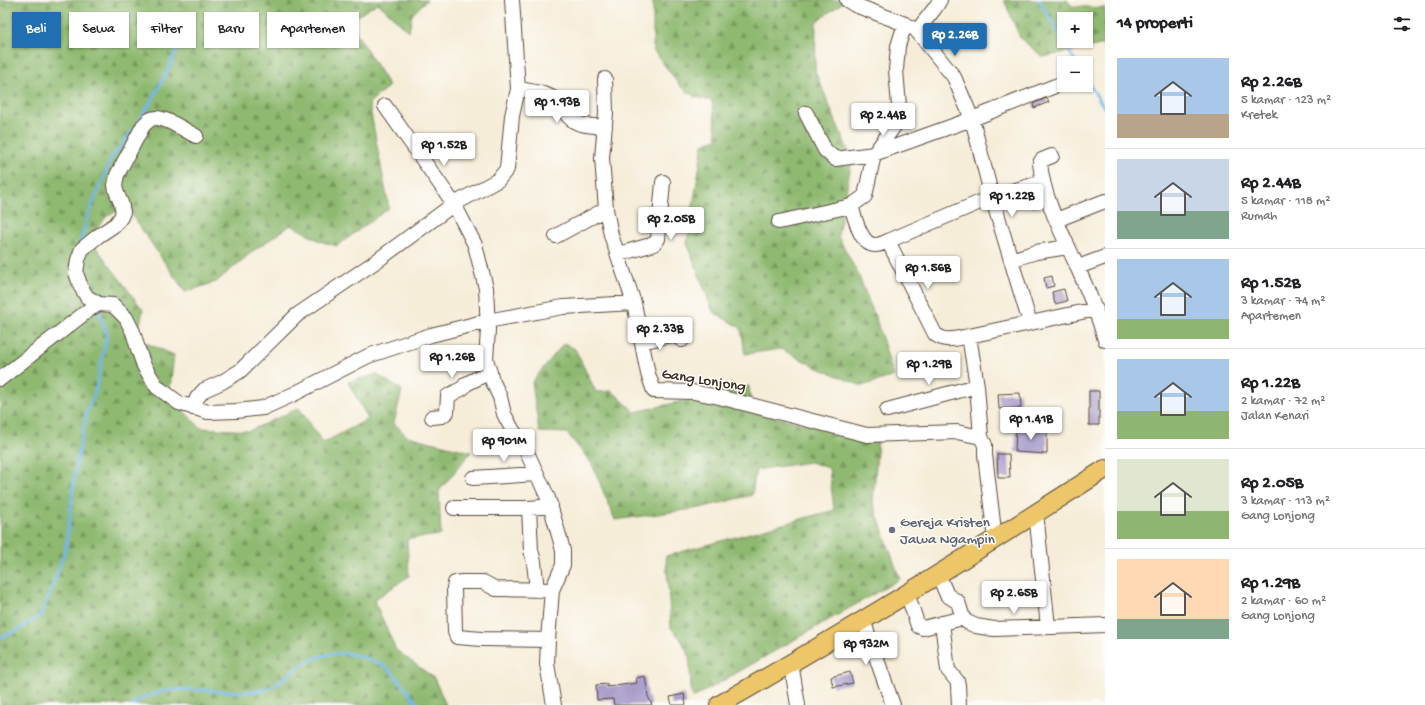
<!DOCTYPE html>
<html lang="id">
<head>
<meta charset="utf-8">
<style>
  :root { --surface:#fff; --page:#f6f6f6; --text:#202124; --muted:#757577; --line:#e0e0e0; --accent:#1f6fb2 }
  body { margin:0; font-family:"Gochi Hand",sans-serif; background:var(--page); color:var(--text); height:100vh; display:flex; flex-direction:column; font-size:15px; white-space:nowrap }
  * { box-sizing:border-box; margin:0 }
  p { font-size:13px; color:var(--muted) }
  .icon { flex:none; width:22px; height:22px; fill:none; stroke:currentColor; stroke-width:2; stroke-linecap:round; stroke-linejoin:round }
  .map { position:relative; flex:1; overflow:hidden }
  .drawer { display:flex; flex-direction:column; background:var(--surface); width:320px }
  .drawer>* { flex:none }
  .hud { position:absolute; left:12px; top:12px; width:380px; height:36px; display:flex; gap:8px }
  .controls { position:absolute; left:1057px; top:12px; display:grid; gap:8px }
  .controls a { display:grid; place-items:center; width:36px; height:36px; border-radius:0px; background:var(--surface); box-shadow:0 1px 3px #0004; font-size:20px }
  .price { position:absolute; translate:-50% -34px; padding:0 9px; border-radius:4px; background:#fff; color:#222; font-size:13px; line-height:26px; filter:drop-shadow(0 1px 2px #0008) }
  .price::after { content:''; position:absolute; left:50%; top:24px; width:12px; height:9px; margin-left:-6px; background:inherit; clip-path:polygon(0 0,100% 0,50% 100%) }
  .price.active { background:var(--accent); color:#fff }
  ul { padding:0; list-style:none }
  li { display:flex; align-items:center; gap:12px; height:100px; padding:0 12px }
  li+li { border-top:1px solid var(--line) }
  li span { display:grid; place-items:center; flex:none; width:112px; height:80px; border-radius:0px; color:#555 }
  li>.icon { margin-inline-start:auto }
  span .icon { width:48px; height:48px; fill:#fffc; stroke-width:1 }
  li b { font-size:17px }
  h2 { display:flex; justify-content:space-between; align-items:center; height:48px; padding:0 12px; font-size:17px }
  .chip { padding:0 14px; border-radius:0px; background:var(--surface); box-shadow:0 1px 3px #0004; font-size:14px; line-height:36px }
  .chip.active { background:var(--accent); color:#fff }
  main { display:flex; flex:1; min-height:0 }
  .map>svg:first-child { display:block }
  .forest { fill:url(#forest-firs); stroke:#657248; fill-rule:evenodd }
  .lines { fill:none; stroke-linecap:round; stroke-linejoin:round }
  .stream { stroke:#75b7ea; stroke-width:3 }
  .building { fill:#a99dca }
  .minor-casing { stroke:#57473a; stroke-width:16 }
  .major-casing { stroke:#57473a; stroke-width:20 }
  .minor { stroke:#fff; stroke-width:14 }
  .major { stroke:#ecc669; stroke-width:18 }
  .worship-dot { fill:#6b7280; stroke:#fdfcf7; stroke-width:1.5 }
  .labels { text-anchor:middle; stroke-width:3; stroke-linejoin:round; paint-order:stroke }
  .street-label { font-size:15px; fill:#3b2a1e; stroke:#fdfcf7 }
  .worship-label { font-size:15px; fill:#5b616d; stroke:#fdfcf7; text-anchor:start }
</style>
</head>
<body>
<main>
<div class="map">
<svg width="1105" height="705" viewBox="0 0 1105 705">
  <defs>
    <pattern id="forest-firs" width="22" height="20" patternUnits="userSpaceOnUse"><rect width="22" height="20" fill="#8fb971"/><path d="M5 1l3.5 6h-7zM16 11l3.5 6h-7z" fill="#76975c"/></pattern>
  </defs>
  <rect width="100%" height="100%" fill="#fdfcf7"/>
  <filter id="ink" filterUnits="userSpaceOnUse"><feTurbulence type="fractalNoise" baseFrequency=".025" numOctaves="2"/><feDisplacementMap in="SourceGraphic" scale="8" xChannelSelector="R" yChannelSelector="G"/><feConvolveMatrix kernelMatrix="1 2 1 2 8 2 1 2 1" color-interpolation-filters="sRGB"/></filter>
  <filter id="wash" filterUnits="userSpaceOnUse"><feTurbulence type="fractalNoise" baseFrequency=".012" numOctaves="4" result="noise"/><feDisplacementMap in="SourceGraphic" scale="16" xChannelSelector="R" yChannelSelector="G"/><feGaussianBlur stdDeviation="0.9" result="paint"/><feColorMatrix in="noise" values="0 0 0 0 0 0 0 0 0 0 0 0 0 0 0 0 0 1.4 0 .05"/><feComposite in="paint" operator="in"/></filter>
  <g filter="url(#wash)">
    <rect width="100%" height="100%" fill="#f6edd9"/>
    <path class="forest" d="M0,0h427l-15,15 -3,17 -31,-29 -29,18 40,65 -20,17 20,105 -52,38 -17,-5 -29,-16 -38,26 -37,31 -31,10 -58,-84 -19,7 -19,23 54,72 -6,29 37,16 -5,41 32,32 48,3 50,-23 24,35 45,-24 -20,-37 28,-8 26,16 -8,33 13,13 64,16 -32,39 2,44 -34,4 2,37 -35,24 22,50 38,28 12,27h-446z
      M653,0h193l-30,22 -1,49 37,89 -14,76 20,38 18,45 18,57 -32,10 -44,-18 -37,-19 -36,5 -4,-26 -28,-16 -26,-69 16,-99 14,-5 -5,-38 -17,-4 -14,-10 -28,-37z
      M1004,0h63l5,6 33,2v36l-62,13 -23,-19zM1064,19h22v22h-22z
      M564,343l11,6 21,43 16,-1 23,21 114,-26 3,26 126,28 -5,63 27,76 -207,119 -2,-10 -2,-33 -9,-17 -9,-10 -5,-72 168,-46 -5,-42 -19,-6 -54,8 -4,25 -52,13 -85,12 -23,-56 -25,-31 -28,-1 -7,-50z"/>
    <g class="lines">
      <path class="stream" d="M1039,0l37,63
        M1086,79l19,30
        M139,121c19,-29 34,-59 45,-91
        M80,244l8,-29 24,-58 22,-28
        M0,638l18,-8 23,-16 8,-18 17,-48 9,-77 12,-60 8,-18 12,-58 -7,-22 -3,-3
        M132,705c38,-29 88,-7 131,-15 11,-2 19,-10 28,-17 17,-14 37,-22 59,-19 10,2 32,9 40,16 10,10 19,24 29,35"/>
    </g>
    <g id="blocks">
      <path class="building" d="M1047,98l2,4 -15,6 -1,-4z
        M1038,195l3,10 -8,3 -4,-11z
        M1052,276l2,10 -8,2 -2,-10z
        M1064,289l3,12 -12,3 -3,-12z
        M1089,391h10v34h-10z
        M1020,393l1,15 -22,1 -1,-15z
        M1016,428l31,1v25l-32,-2z
        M997,454h12l1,24h-12z
        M850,672l3,11 -20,4 -2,-10z
        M645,676l3,20 4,9h-38l-1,-6 -16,1 -1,-15 11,-1v3l30,-4 -1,-5z
        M684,694l2,11h-14l-2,-8z"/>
    </g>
  </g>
  <g filter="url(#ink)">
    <use href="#blocks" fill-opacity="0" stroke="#57473a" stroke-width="1"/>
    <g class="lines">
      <defs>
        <path id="minor" d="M847,0l8,5 50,19 7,4
          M940,0l-5,8 -18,23 37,46 18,42 20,78 38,126
          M605,79l1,34 -4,45 4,51 5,26 23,68 14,71 6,17 39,1 26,5 148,38 90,-3 24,5 4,8v10l10,84
          M518,89c11,2 24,3 33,8 6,3 9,9 13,14 11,16 22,14 41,16
          M385,106l69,98 21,41 11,43 2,42 -2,29 6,21 8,17 4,17 8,15 12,17 24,52 12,41 3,12v14l-11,25 -4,50 -1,24 7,41
          M806,113l19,37 10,9 39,-5 98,-35 83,-33
          M196,136c-10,-5 -29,-18 -40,-18 -6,0 -9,4 -13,8l-26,49 -2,10 1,6 5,12 2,9 -2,5 -5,7 -18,12 -16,13 -4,11 -2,13 5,14 6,10 12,7 14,1 13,13 7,14 5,17 6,17 13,21 22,16 29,9 28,-1 27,-3 31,-14 74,-38 63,-21 56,-14 76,-14 71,-4
          M1052,156l-10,4 -2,3c3,32 18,62 31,90 13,29 26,57 34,87
          M851,206c4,11 9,39 24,39 4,0 9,-2 13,-4l104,-44 51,-15
          M1056,220l49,-19
          M779,222l72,-16 14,-10 9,-42 26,-36 -4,-48 2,-24 7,-22
          M556,236l50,-27
          M888,241l47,93c10,9 23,4 34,2
          M619,254l35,-10 4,-5 5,-57
          M1011,260l25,-8 32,-5
          M1078,267l27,-10
          M642,342l28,-7 6,1 6,4
          M0,379l90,-70 9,-5
          M193,408l4,-10 7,-8 18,-8 18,-11 57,-56 81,-55 76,-56 44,-24 9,-11 5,-53 6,-27 -6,-89
          M887,410l90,-24
          M432,417l10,-1 5,-4 1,-16 15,-8 3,-4 24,-12
          M981,437l-4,-51 -8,-50 127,-27
          M473,478l64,-4
          M454,508h75l22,-2
          M529,508l2,42 3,12 3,28
          M1036,513l12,114
          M938,574l9,21 11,7 5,16 4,4 9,4 18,3 111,-4
          M907,593l11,33 5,2 40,-10
          M863,620l30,85
          M942,623l6,47 9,11 1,4 1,20
          M548,640l-66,-1 -25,-2 -2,-5 -1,-44 1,-5 5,-1h23l13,7 56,1
          M791,663l7,42"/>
        <path id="major" d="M719,705c131,-75 259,-154 386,-236"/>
      </defs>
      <use href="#minor" class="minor-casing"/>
      <use href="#major" class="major-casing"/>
      <use href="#minor" class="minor"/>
      <use href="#major" class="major"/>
    </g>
  </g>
  <circle class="worship-dot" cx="892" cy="530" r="4"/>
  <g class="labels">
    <g class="street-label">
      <text transform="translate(704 379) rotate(9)" y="5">Gang Lonjong</text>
    </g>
    <g class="worship-label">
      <text x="900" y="526">Gereja Kristen<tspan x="900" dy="17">Jawa Ngampin</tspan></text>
    </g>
  </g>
</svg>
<div class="controls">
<a>+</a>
<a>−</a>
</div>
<b class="price active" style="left:955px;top:57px">Rp 2.26B</b>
<b class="price" style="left:557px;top:124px">Rp 1.93B</b>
<b class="price" style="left:883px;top:137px">Rp 2.44B</b>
<b class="price" style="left:444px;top:167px">Rp 1.52B</b>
<b class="price" style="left:1012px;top:218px">Rp 1.22B</b>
<b class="price" style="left:671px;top:241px">Rp 2.05B</b>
<b class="price" style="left:928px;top:290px">Rp 1.56B</b>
<b class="price" style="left:660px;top:351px">Rp 2.33B</b>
<b class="price" style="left:452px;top:379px">Rp 1.26B</b>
<b class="price" style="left:929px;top:386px">Rp 1.29B</b>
<b class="price" style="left:1031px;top:441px">Rp 1.41B</b>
<b class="price" style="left:504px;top:463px">Rp 901M</b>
<b class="price" style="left:1014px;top:615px">Rp 2.65B</b>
<b class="price" style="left:866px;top:666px">Rp 932M</b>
<div class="hud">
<a class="chip active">Beli</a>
<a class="chip">Sewa</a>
<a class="chip">Filter</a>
<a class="chip">Baru</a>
<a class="chip">Apartemen</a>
</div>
</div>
<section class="drawer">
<h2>14 properti<svg class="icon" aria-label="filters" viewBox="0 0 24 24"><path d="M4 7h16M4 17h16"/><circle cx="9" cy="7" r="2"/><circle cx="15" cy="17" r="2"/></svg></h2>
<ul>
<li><span style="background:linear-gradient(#a9c7e8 70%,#b9a48a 0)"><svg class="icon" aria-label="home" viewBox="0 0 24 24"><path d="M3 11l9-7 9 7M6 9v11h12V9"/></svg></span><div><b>Rp 2.26B</b><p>5 kamar · 123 m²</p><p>Kretek</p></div></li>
<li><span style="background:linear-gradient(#c9d6e8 65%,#7fa58c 0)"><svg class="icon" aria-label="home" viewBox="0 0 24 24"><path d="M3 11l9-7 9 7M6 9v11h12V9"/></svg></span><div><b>Rp 2.44B</b><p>5 kamar · 118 m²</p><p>Rumah</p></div></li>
<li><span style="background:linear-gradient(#a9c7e8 75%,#8fb573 0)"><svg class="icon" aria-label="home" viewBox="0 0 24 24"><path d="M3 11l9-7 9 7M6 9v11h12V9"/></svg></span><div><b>Rp 1.52B</b><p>3 kamar · 74 m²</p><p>Apartemen</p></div></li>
<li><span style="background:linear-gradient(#a9c7e8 65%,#8fb573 0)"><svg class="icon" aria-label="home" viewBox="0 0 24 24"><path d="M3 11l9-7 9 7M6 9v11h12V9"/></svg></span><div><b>Rp 1.22B</b><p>2 kamar · 72 m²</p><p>Jalan Kenari</p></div></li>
<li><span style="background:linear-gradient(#dfe7d0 65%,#8fb573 0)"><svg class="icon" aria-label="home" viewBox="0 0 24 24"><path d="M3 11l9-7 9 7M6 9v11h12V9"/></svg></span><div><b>Rp 2.05B</b><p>3 kamar · 113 m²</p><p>Gang Lonjong</p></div></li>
<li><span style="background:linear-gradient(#ffd9b3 75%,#7fa58c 0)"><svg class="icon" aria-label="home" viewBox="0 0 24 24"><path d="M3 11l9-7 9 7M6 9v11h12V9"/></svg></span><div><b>Rp 1.29B</b><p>2 kamar · 60 m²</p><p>Gang Lonjong</p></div></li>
</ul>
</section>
</main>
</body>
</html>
